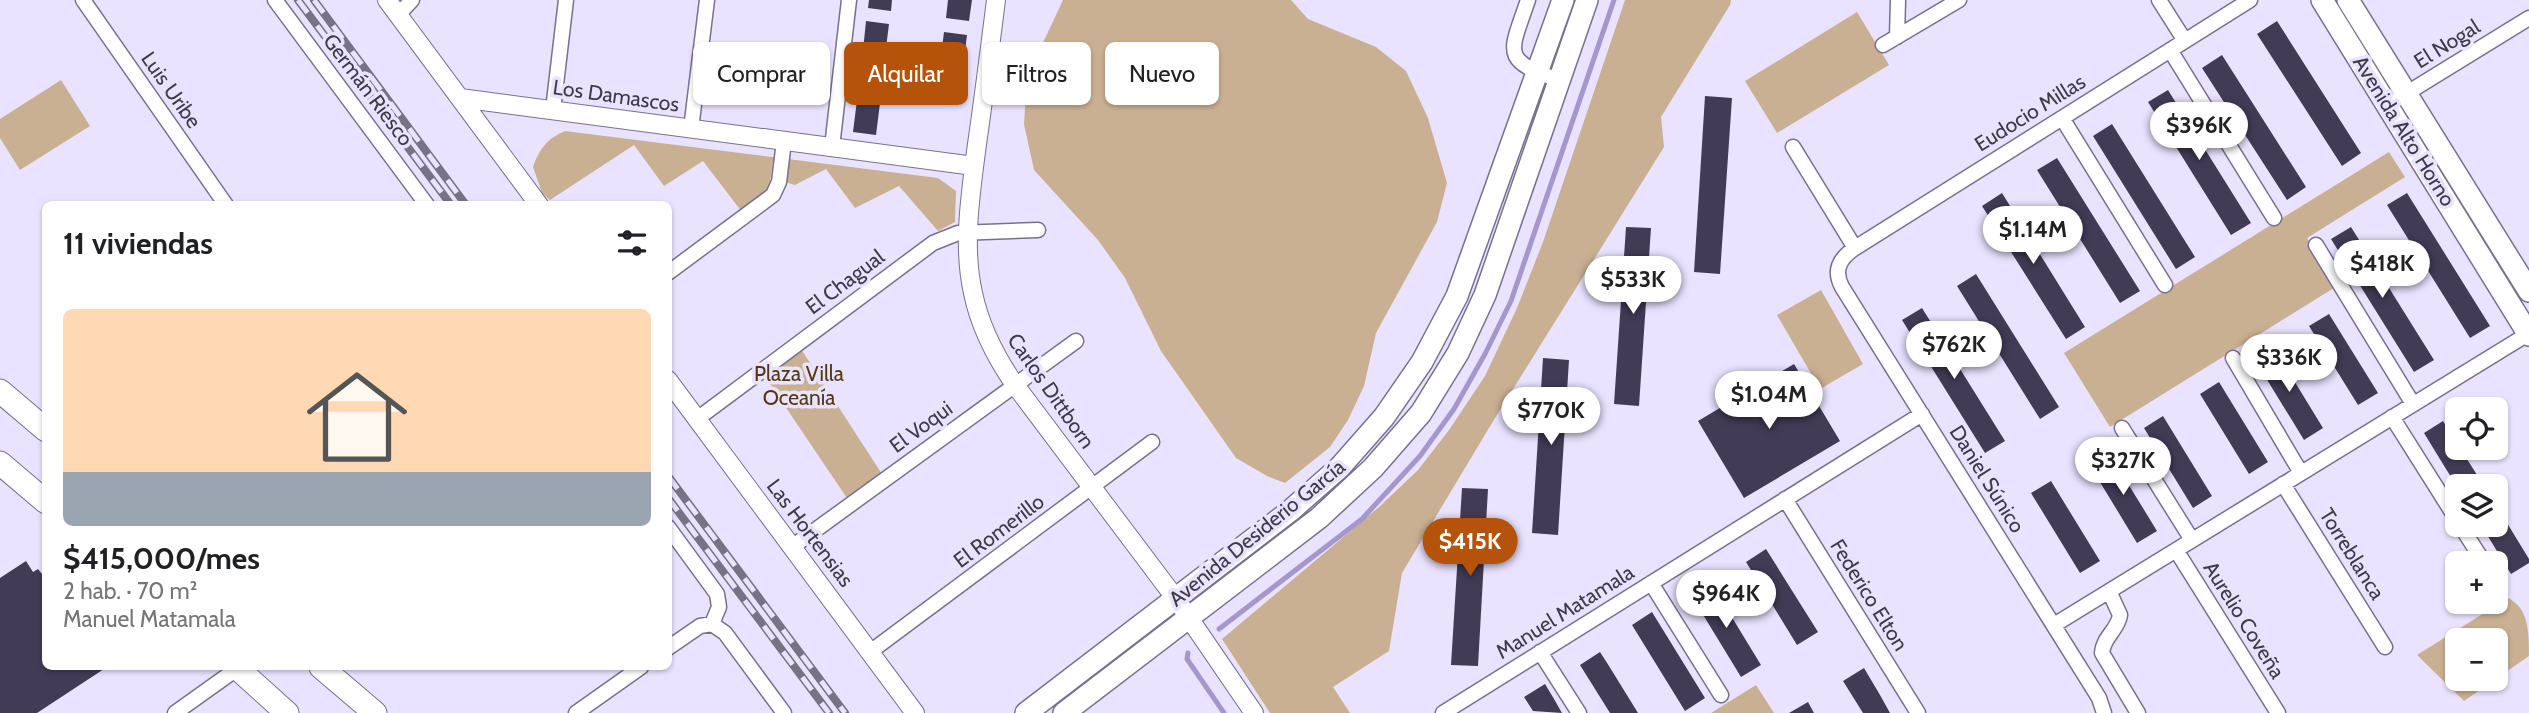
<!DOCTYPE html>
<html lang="es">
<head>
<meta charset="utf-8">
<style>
  :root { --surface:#fff; --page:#f6f6f6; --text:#202124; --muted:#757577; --line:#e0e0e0; --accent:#b45309 }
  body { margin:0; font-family:Cabin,sans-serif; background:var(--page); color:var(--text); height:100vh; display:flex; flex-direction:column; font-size:26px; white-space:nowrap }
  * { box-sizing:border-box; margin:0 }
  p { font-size:23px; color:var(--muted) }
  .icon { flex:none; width:38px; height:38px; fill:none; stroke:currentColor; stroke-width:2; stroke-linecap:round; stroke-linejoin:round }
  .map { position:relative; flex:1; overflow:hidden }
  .details { position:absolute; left:42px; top:201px; width:630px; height:469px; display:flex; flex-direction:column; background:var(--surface); border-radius:10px; box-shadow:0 2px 5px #0004 }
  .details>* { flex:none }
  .hud { position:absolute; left:693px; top:42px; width:665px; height:63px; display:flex; gap:14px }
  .tools { position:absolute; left:2445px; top:397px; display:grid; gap:14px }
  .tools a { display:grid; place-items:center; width:63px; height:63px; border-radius:10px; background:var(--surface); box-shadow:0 2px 5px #0004; font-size:35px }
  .price { position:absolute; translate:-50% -60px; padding:0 16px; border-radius:24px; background:#fff; color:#222; font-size:23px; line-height:46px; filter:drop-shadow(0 2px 4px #0008) }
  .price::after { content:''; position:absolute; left:50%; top:42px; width:21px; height:16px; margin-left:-10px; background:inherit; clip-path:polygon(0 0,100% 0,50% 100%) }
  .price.selected { background:var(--accent); color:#fff }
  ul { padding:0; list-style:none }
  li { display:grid; align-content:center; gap:14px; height:371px; padding:0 21px }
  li+li { border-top:2px solid var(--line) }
  li span { display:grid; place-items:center; height:217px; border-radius:10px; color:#555 }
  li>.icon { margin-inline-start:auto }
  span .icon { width:126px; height:126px; fill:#fffc; stroke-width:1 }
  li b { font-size:30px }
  h2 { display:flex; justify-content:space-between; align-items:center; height:84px; padding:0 21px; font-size:30px }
  .tag { padding:0 24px; border-radius:10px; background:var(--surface); box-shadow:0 2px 5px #0004; font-size:24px; line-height:63px }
  .tag.selected { background:var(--accent); color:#fff }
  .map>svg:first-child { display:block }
  .green { fill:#cab093; fill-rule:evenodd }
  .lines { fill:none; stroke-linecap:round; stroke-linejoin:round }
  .stream { stroke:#a597cd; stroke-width:5 }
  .building { fill:#423b56 }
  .minor-casing { stroke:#78708f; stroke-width:17 }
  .tertiary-casing { stroke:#78708f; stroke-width:20 }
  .secondary-casing { stroke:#78708f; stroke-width:24 }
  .primary-casing { stroke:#78708f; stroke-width:25 }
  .minor { stroke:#fff; stroke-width:14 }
  .tertiary { stroke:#fff; stroke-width:18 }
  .secondary { stroke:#fff; stroke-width:21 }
  .primary { stroke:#fff; stroke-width:23 }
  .rail-casing { stroke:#777285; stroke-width:8 }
  .rail { stroke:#e9e3ff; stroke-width:5; stroke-dasharray:16; stroke-linecap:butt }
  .labels { text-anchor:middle; stroke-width:7; stroke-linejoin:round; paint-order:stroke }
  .street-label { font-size:21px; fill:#3e3a48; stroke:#e9e3ff }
  .park-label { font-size:21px; fill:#543813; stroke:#e9e3ff }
</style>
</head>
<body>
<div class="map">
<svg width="2529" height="713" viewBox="0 0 2529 713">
  <rect width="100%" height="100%" fill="#e9e3ff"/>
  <path class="green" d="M1063,0h228l17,19 68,28 30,24 22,47 19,65 -10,39 -61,111 -12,53 -16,34 -18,27 -45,36 -18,-7 -31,-18 -75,-107 -36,-73 -27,-38 -64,-70 -10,-46 3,-47z
    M1625,0h106l-1,5 -69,112 3,30 -169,271 -93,155 -13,78 -56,36 17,26h-80l-48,-74 157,-132 39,-37 31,-40 36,-54 32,-68 26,-66z
    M1857,12l32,53 -112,68 -32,-52z
    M61,80l29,46 -70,44 -20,-32v-19z
    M565,131l373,47 18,13 -1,31 -17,9 -39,-45 -44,22 -29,-39 -31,16 -13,-4 2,-18 -11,-2 -4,27 -27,24 -39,-51 -39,25 -30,-41 -84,55 -8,-7 -9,-26c7,-19 14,-28 32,-36z
    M2389,152l16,25 -98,61 30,48 -227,141 -46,-74z
    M1821,290l42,74 -43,25 -43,-74z
    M801,349l88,136 -34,25 -91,-135z
    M2508,598c21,10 21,34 21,58l-65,45 -47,-46zM2457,640h39v39h-39z
    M1756,685l18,28h-63z"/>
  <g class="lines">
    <path class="stream" d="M1219,629l143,-110 58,-63 34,-47 31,-55 26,-53 103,-301
      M1188,653l-1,6 37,54"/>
  </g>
  <path class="building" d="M869,0h23l-1,11 -23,-3z
    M948,0h24l-3,21 -23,-3z
    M866,21l23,3 -6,48 -22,-2z
    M2277,21l84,132 -19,13 -85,-132z
    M944,32l23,3 -6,48 -23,-3z
    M2222,55l84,132 -19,13 -85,-132z
    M859,84l23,3 -6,48 -23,-3z
    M2168,90l83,133 -20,12 -83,-133z
    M1705,96l27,2 -12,176 -26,-2z
    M2112,124l83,133 -19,12 -83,-133z
    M2057,158l83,133 -20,12 -83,-133z
    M2002,193l83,134 -19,12 -84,-133z
    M2407,193l83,133 -20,12 -83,-133z
    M1626,227l25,1 -12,178 -25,-2z
    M2351,227l83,133 -20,12 -83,-133z
    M1976,274l83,133 -19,12 -83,-133z
    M1922,308l83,133 -20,12 -83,-133z
    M2329,314l49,79 -20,12 -49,-79z
    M2274,348l49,80 -19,12 -49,-80z
    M1543,358l26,2 -11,175 -26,-2z
    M1794,364l46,77 -96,57 -46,-77z
    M2219,382l49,80 -19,12 -49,-80z
    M2163,416l49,80 -19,12 -49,-80z
    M2443,421l14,22v5h3l24,38h-27l-11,-17 -22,-36z
    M2108,451l49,80 -20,12 -48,-79z
    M2051,481l49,80 -20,12 -49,-80z
    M1462,488l26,1 -10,177 -27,-1z
    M2496,505l33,54v4l-18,11 -30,-49h15z
    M1766,549l52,83 -21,13 -51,-83z
    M26,561l7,11 5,-3 8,10v88h61l-70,46h-37v-135z
    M1711,583l50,82 -20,12 -50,-82z
    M1652,612l53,86 -20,13 -53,-86z
    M1600,652l9,14 29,47h-28l-30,-48z
    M1864,668l16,27 10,18h-27l-20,-32z
    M1545,684l9,15 8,14 -29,-2 -9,-14z
    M1808,702l6,11h-25z"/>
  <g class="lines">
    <defs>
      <path id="minor" d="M83,0l143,205
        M275,0l152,205
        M1528,0c-18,53 -28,60 31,80
        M2159,0l26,41
        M398,15l14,-15
        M1897,37l1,-37
        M1883,45l76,-45
        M2170,50l104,168
        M2399,98l130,-80
        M553,110l13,-110
        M2062,118l103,167
        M691,129l16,-129
        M832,147l17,-147
        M1793,147l62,101
        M2316,245l97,159
        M668,273l105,-78 6,-13 5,-41
        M2233,358l68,115
        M2392,417l65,103
        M697,419l236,-176 25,-10 80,-3
        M2122,428l70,112
        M2283,484l102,163
        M1785,499l133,214
        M2460,525l25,39
        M668,527l49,67 2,13 -7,17
        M792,547l284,-206
        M2176,550l102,163
        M1651,583l70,112
        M2109,591l11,24c-2,15 -17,22 -18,38l36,60
        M712,624l13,9 59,80
        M2054,625l474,-291
        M668,648l32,-22 12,-2
        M870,652l282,-210
        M1540,652l39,61
        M175,713l63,-45
        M576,713l65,-46
        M1443,713l479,-299
        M2104,713l-5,-15 -257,-411c-9,-17 -2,-29 13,-39l395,-248"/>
      <path id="tertiary" d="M387,0l152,205
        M996,0c-6,48 -12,96 -19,144 -6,48 -15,100 -4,149 7,34 22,63 42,92l161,214 78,114
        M460,98l514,68
        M668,380l247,333"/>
      <path id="secondary" d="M2322,0l207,335
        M2348,0l181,291
        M1026,713l264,-202 50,-44 44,-50 38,-55 35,-66 106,-296
        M1064,713l255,-195 54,-50 48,-55 37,-60 27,-58 102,-295"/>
      <path id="primary" d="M0,391l46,39
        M0,463l46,39
        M236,667l51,46
        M321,667l54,46"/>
    </defs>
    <use href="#minor" class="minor-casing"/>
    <use href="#tertiary" class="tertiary-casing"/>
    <use href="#secondary" class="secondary-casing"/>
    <use href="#primary" class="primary-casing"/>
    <use href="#minor" class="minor"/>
    <use href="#tertiary" class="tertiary"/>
    <use href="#secondary" class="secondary"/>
    <use href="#primary" class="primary"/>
    <defs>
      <path id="rail" d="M298,0l153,205
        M314,0l152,205
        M668,476l177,237
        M668,498l161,215"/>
    </defs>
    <use href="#rail" class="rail-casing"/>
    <use href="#rail" class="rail"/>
  </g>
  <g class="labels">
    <g class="street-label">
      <text transform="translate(2447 44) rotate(-32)" y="7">El Nogal</text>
      <text transform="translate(171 90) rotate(55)" y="7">Luis Uribe</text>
      <text transform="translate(368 90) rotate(53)" y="7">Germán Riesco</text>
      <text transform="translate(616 96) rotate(8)" y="7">Los Damascos</text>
      <text transform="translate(2030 113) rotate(-32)" y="7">Eudocio Millas</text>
      <text transform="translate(2404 131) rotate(58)" y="7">Avenida Alto Horno</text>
      <text transform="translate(845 282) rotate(-37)" y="7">El Chagual</text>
      <text transform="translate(1051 391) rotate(55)" y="7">Carlos Dittborn</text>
      <text transform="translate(921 427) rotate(-36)" y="7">El Voqui</text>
      <text transform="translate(1987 479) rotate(58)" y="7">Daniel Súnico</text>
      <text transform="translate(999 531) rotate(-37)" y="7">El Romerillo</text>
      <text transform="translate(810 533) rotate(53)" y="7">Las Hortensias</text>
      <text transform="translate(1257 533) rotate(-39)" y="7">Avenida Desiderio García</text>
      <text transform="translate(2352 554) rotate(58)" y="7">Torreblanca</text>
      <text transform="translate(1869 595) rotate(58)" y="7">Federico Elton</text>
      <text transform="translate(1565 612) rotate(-32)" y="7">Manuel Matamala</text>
      <text transform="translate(2244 620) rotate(58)" y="7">Aurelio Coveña</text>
    </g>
    <g class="park-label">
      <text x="799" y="381">Plaza Villa<tspan x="799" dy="24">Oceanía</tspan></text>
    </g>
  </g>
</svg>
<div class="tools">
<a><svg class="icon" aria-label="locate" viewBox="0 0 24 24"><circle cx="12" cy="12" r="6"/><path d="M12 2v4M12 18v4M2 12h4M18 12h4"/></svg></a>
<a><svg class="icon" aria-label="layers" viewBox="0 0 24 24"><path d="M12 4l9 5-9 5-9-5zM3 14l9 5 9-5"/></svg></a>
<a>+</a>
<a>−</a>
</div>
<b class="price" style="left:2199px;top:162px">$396K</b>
<b class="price" style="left:2033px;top:266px">$1.14M</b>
<b class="price" style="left:2382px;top:300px">$418K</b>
<b class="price" style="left:1633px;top:316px">$533K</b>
<b class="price" style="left:1954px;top:381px">$762K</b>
<b class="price" style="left:2289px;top:394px">$336K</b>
<b class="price" style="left:1769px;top:431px">$1.04M</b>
<b class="price" style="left:1551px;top:447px">$770K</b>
<b class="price" style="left:2123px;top:497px">$327K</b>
<b class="price selected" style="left:1470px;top:578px">$415K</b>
<b class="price" style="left:1726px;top:630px">$964K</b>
<div class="hud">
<a class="tag">Comprar</a>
<a class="tag selected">Alquilar</a>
<a class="tag">Filtros</a>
<a class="tag">Nuevo</a>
</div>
<section class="details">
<h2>11 viviendas<svg class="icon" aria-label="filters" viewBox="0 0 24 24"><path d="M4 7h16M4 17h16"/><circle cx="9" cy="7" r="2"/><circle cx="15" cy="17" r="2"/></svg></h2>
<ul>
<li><span style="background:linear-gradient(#ffd9b3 75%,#9aa5b1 0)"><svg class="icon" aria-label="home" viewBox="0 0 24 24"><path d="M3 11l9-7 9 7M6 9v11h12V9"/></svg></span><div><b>$415,000/mes</b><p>2 hab. · 70 m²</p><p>Manuel Matamala</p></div></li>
</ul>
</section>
</div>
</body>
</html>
